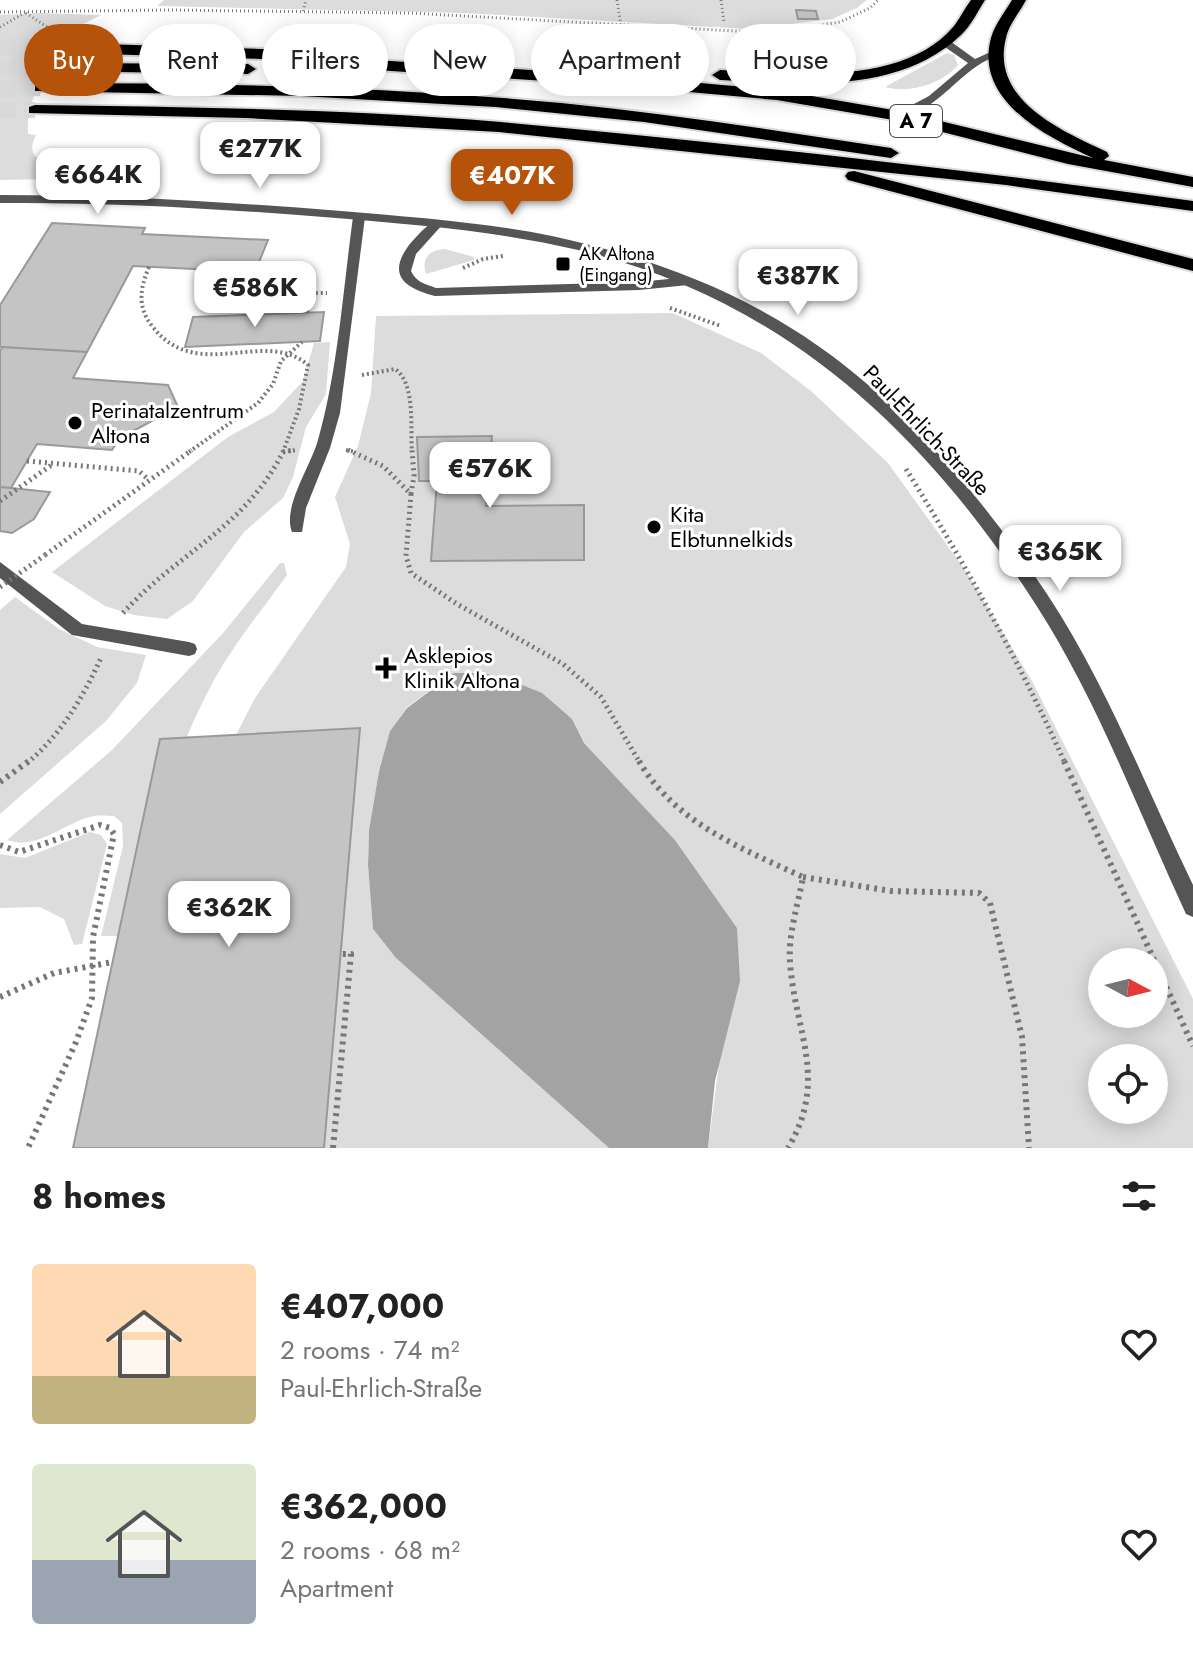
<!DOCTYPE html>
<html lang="en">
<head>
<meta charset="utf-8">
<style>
  :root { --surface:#fff; --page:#f2f2f2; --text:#222; --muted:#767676; --accent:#b45309 }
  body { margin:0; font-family:Jost,sans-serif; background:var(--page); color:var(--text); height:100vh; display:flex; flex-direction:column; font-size:30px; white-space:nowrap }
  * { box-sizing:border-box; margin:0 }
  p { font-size:26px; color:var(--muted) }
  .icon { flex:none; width:44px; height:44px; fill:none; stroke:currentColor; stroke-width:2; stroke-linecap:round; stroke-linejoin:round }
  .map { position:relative; height:1148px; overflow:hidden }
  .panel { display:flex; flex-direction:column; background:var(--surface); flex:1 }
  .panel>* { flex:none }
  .banner { position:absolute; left:24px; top:24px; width:1146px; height:72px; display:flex; gap:16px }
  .needle { width:52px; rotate:97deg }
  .tools { position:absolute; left:1088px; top:948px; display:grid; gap:16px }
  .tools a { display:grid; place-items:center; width:80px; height:80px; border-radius:50%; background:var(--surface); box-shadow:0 4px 20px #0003; font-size:40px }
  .price { position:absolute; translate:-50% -68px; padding:0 18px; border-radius:16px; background:#fff; color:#222; font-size:26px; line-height:52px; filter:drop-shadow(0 2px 4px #0008) }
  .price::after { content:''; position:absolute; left:50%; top:48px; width:24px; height:18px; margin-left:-12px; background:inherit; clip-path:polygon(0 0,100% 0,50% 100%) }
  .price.on { background:var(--accent); color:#fff }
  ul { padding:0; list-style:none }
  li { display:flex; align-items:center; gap:24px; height:200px; padding:0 32px }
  li span { display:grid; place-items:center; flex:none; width:224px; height:160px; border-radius:8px; color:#555 }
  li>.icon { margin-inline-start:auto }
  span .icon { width:96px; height:96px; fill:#fffc; stroke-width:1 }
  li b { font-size:34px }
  h2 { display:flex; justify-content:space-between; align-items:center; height:96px; padding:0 32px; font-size:34px }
  .chip { padding:0 28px; border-radius:36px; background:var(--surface); box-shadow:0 4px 20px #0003; font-size:28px; line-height:72px }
  .chip.on { background:var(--accent); color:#fff }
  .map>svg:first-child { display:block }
  .green { fill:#dcdcdc; fill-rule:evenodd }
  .water { fill:#a3a3a3 }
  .building { fill:#c4c4c4; stroke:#999; stroke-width:2 }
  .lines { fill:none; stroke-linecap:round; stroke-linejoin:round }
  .motorway-tunnel { stroke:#d9d9d9; stroke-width:16; stroke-dasharray:16 8; stroke-linecap:butt }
  .motorway-casing { stroke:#dbdbdb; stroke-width:4 }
  .path-far3 { stroke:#777; stroke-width:3; stroke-dasharray:1 3; stroke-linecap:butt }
  .path-far2 { stroke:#777; stroke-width:4; stroke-dasharray:2 3; stroke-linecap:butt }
  .path-far1 { stroke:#777; stroke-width:5; stroke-dasharray:2 4; stroke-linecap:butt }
  .path { stroke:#777; stroke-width:6; stroke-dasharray:3 5; stroke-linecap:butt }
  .service { fill:#555; fill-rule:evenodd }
  .minor { fill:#555; fill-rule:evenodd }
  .motorway { fill:#000; fill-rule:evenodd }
  .path-bridge { stroke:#777; stroke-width:5; stroke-dasharray:2 4; stroke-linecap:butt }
  .poi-dot { fill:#000; stroke:#fff; stroke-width:3 }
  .labels { text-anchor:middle; stroke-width:6; stroke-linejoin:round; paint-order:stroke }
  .far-poi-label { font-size:18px; fill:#000; stroke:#fff; text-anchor:start }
  .shield { fill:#fff; stroke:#4c4c4c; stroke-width:2 }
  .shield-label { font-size:20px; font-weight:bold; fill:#000 }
  .poi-label { font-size:22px; fill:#000; stroke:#fff; text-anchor:start }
  .street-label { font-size:22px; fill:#000; stroke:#fff }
</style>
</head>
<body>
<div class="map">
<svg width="1193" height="1148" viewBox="0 0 1193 1148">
  <rect width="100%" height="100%" fill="#fff"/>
  <path class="green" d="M164,0h703l-10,8 -25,11 -83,10 -284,-16 -308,-7z
    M39,13l62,2 -20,10 1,6c-27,29 -57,61 -54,103l8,1c-11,20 4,28 22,34l-4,10 -54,1v-165z
    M947,53l7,2 4,10c-16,19 -49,29 -73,22z
    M445,249l29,8v3l-48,14c-5,-16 3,-24 19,-25z
    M673,313l88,40 50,38 77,72 77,107 67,111 161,318v149h-485l29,-220 -62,-88 -91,-97 -12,-24 -118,-46 -47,34 -17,24 -11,40 -10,59 -1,35 5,64 23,29 213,190h-285l36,-419 -124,6 19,-37 91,-131 4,-23 -15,-47 23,-51 13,-53 5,-77zM1102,962h52v52h-52zM1102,1058h52v52h-52z
    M330,342l-4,52 -20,33 -13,50 -10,21 -39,34 -51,69 -26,18 -33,-4 -29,-9 -53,-34 176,-135 46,-25 29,-31 11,-38z
    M280,563h4l3,12c-25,35 -53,69 -74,107 -42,77 -66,171 -95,254h-17l22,-90 -1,-23 -8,-7c-6,0 -14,-1 -20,0 -30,6 -56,35 -87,24l105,-90 112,-118z
    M15,597l44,32 38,18 49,8 -9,28 -31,38 -106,93v-204z
    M90,832l11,3 6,9 -25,100 -8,1 -10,-26 -24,-12 -40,1v-54l25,4z"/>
  <path class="water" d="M454,673h30l28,8 30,12 30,26 12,24 91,97 62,88 3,53 -25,100 -7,67h-99l-213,-190 -23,-29 -5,-64 1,-35 10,-59 11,-40 17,-23z"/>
  <path class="building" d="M796,10l20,1 2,8h-20z
    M52,223l93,5 -3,6 126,6 -13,32 -122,-6 -46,86 -87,-5v-42z
    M324,312l-4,29 -135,6 8,-30z
    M3,347l84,5 -14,26 95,7 10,22 -58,31 -8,12 -75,-6 -26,44 -11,-1v-136z
    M492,436l-6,70 98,-1v55l-153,1 6,-80h-18l-2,-44z
    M0,487l11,1 39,4 -16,27 -22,14 -12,-2z
    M360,728l-36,420h-251l87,-409z"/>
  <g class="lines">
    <path class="motorway-tunnel" d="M0,47l70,1
      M0,68h54
      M0,89l41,-1
      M0,110h35"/>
    <defs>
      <path id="motorway" d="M971,0h14c-7,11 -14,26 -24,35 -63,60 -162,49 -241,45l-8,-5 8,-5c70,4 183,17 234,-44 6,-8 11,-18 17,-26z
        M1012,0h14c-6,12 -17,24 -20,38 -16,62 56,93 101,114l2,4 -5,4 89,17v10l-125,-23 -169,-43 -122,-21 -155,-14 -292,-19 -35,-7 -225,-7 -8,-5 8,-5 225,7 35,7 292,19 155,14 122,21 194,47c-46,-21 -119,-57 -102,-120 4,-14 14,-26 21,-38z
        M54,63l194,1 8,5 -8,5 -199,-3 -3,-3z
        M41,83c174,0 347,4 520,20 111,11 220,28 330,45l8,5 -8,5 -247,-36 -148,-15 -195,-11 -266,-5v-6z
        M35,105c155,2 311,4 466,17 231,21 462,47 692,79v10l-187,-26 -507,-53 -253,-14 -217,-5v-6z
        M854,171l339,88v12l-345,-91 -3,-4 3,-4z"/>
    </defs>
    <use href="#motorway" class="motorway-casing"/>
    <path class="path-far3" d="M617,0l4,26
      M721,0l3,22
      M303,11l3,-11
      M0,12l169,-2 241,3 361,20 69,-11 30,-14 8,-8
      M26,13l21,14 13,2
      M0,27l26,-15"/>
    <path class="path-far2" d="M149,267c-9,21 -12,40 3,59 45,59 112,1 156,39l-9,44 -16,43
      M463,268l20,-9 20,-3
      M670,308l51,18
      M307,312l3,-19h17
      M362,375l33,-6c21,14 15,60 17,83
      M346,450l10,2
      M189,452l69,-49 15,-19 8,-23 21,-19
      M283,452l13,-2"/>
    <path class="path-far1" d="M348,450l35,16 28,28 -5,62 5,17 46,31 106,60 38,33 39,66
      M283,452l10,-2
      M27,461l112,10 10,9
      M906,469c59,95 113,192 159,294
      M411,494l3,-18 -2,-26
      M0,501l53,-37
      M45,555l147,-105
      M123,613c56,-62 121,-83 161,-163
      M27,763c34,-28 56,-66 74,-105"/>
    <path class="path" d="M639,761c36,62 102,87 164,116 -5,28 -15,57 -13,85 5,71 39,117 -2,186
      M1064,761l129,285
      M0,782l29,-21
      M0,845l19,7 81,-27 10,3 4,6 -21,103 -1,61 -16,44 -48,106
      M803,877l88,14 88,2 11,10 32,134 7,111
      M0,997l54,-24 59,-11
      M333,1148l18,-194h-10"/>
    <path class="service" d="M942,41h8l25,18 20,-9 5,3c-7,5 -16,8 -23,13 -23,15 -53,54 -82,52v-4l34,-18 39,-33 -26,-18z
      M359,213l6,4 -25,196 -10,35 -24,60 -4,24h-10c-10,-25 19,-66 26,-92 20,-70 25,-150 35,-223z
      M437,220l6,4 -27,30 -5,17c5,11 14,13 25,17l203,-6 49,-5 6,4 -6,4 -49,5 -204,6c-29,-8 -49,-20 -26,-51 8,-9 17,-20 28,-25z
      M0,562l82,62 107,18 6,2 2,5 -2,5 -6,2 -117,-21 -72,-57z"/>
    <path class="minor" d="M0,195c114,0 227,7 341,16 70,6 141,11 211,25 84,18 166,46 239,92 104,64 189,166 256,266 60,91 99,194 146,291v32l-7,-3c-48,-103 -88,-213 -150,-309 -112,-174 -253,-306 -458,-355 -80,-19 -161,-25 -242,-32 -112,-9 -224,-16 -336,-15z"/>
    <use href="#motorway" class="motorway"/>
    <path class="path-bridge" d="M0,587l45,-32"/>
  </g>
  <g class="poi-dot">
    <rect x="555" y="256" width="16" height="16" rx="4"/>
    <circle cx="75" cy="423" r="8"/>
    <circle cx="654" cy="527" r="8"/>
    <path d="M382 656h8v8h8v8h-8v8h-8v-8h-8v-8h8z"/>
  </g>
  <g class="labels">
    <g class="far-poi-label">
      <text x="579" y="260">AK Altona<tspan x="579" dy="21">(Eingang)</tspan></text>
    </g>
    <rect class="shield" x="890" y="105" width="52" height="32" rx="6"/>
    <g class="shield-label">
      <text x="916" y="128">A 7</text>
    </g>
    <g class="poi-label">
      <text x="91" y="418">Perinatalzentrum<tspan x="91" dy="25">Altona</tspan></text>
      <text x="670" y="522">Kita<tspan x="670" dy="25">Elbtunnelkids</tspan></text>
      <text x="404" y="663">Asklepios<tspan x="404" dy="25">Klinik Altona</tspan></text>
    </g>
    <g class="street-label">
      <text transform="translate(927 430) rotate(46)" y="8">Paul-Ehrlich-Straße</text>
    </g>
  </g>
</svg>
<div class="tools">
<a><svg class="needle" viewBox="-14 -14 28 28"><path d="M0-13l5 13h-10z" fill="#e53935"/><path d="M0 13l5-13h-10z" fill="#767676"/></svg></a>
<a><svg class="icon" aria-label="locate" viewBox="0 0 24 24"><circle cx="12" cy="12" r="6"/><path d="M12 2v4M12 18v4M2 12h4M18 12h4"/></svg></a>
</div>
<b class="price" style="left:260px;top:190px">€277K</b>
<b class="price" style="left:98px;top:216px">€664K</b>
<b class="price on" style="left:512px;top:217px">€407K</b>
<b class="price" style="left:798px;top:317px">€387K</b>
<b class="price" style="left:255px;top:329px">€586K</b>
<b class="price" style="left:490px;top:510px">€576K</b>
<b class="price" style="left:1060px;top:593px">€365K</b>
<b class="price" style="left:229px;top:949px">€362K</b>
<div class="banner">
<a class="chip on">Buy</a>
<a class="chip">Rent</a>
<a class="chip">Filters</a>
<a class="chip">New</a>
<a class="chip">Apartment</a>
<a class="chip">House</a>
</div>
</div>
<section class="panel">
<h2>8 homes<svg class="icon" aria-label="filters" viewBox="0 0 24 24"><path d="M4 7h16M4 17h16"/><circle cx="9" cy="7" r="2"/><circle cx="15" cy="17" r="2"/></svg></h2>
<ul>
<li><span style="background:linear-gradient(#ffd9b3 70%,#c2b280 0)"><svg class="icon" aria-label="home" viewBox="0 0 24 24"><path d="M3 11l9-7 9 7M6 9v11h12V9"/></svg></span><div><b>€407,000</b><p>2 rooms · 74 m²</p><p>Paul-Ehrlich-Straße</p></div><svg class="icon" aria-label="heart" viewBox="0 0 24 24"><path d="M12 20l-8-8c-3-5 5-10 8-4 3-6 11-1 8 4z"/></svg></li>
<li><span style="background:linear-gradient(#dfe7d0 60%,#9aa5b1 0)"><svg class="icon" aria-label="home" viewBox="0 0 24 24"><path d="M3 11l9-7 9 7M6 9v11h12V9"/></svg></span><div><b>€362,000</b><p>2 rooms · 68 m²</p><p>Apartment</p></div><svg class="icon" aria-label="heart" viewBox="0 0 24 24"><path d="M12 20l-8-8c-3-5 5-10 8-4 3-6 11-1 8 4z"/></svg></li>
</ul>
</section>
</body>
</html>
